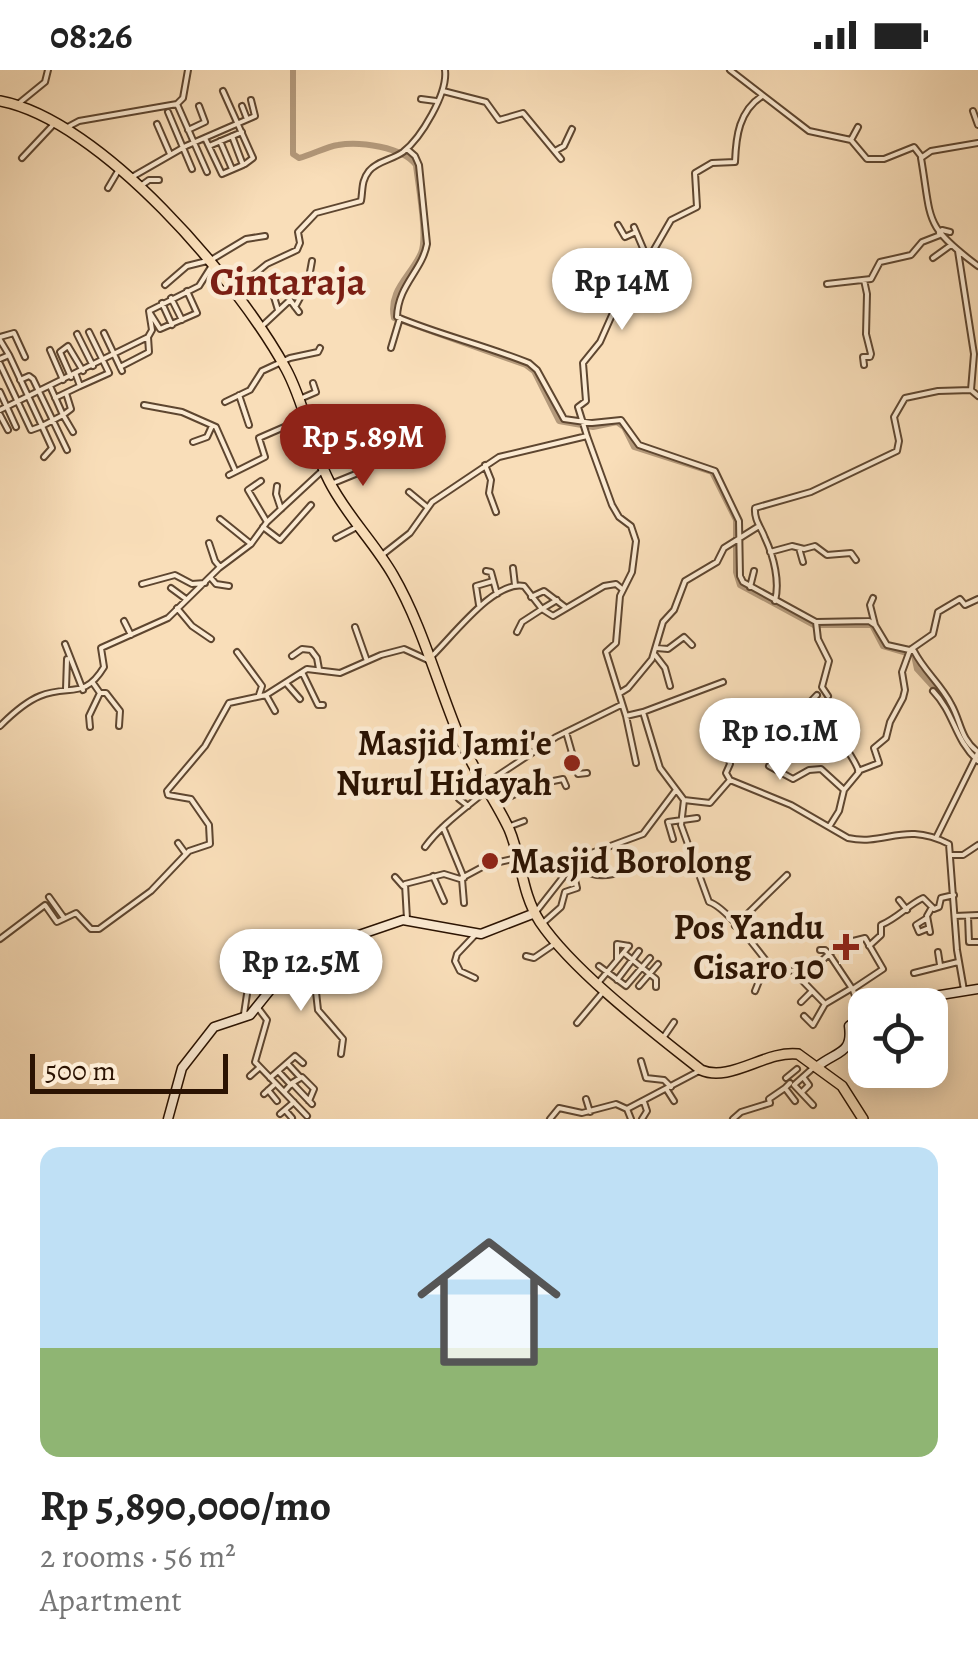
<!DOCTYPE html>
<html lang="en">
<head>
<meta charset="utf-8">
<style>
  :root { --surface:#fff; --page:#f2f2f2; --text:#222; --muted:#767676; --line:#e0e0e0; --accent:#8f2418 }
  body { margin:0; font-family:Alegreya,serif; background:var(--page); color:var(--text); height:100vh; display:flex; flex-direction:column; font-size:38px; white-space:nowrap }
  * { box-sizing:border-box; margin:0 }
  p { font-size:32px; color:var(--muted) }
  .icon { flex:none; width:55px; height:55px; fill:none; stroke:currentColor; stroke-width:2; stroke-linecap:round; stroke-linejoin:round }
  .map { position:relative; height:1049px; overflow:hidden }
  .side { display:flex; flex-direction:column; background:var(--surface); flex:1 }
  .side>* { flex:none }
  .fabs { position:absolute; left:848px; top:918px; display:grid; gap:20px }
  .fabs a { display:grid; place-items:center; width:100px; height:100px; border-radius:20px; background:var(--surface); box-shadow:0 5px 25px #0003; font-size:50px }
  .scale { position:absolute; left:30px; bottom:25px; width:198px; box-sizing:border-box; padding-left:10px; border:5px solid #2b1302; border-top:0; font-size:28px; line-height:35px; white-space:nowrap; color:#2b1302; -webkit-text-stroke:8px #fbead2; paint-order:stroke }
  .price { position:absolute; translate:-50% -85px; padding:0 22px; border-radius:35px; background:#fff; color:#222; font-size:32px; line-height:65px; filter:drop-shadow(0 2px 5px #0008) }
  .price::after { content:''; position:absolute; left:50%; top:60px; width:30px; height:22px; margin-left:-15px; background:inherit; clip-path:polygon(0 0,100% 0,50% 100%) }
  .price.active { background:var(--accent); color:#fff }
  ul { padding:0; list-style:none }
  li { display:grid; align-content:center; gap:20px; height:530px; padding:0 40px }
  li+li { border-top:2px solid var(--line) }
  li span { display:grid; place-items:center; height:310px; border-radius:20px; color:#555 }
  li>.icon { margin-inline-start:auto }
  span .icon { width:180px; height:180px; fill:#fffc; stroke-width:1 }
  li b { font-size:42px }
  .status { display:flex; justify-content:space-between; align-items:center; height:70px; padding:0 50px; background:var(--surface); direction:ltr }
  .status svg { height:28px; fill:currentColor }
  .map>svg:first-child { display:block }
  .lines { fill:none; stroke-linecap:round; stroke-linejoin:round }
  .river { stroke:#b3997b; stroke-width:6 }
  .street-casing { stroke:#5e4630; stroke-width:8 }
  .secondary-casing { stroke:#2b1302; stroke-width:11 }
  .primary-casing { stroke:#2b1302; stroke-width:12 }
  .street { stroke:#fbead2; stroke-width:4 }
  .secondary { stroke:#fbead2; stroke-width:8 }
  .primary { stroke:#f9deb9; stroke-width:9 }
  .poi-dot { fill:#8f2418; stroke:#fbead2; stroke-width:4 }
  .labels { text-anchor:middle; stroke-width:9; stroke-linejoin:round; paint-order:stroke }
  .poi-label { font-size:35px; font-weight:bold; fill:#2b1302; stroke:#fbead2; text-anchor:end }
  .quarter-label { font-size:40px; font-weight:bold; fill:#7a1f14; stroke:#fbead2 }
</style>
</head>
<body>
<div class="status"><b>08:26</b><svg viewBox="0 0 49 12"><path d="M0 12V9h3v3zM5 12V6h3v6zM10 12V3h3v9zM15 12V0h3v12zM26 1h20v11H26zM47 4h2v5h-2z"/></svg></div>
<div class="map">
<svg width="978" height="1049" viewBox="0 0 978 1049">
  <rect width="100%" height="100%" fill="#f9deb9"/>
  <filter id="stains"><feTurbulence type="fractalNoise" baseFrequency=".002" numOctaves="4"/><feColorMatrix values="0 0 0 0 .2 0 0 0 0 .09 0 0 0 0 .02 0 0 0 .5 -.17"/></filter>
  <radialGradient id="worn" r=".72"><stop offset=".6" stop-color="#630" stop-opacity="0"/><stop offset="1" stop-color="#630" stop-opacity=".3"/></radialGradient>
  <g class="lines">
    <path class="river" d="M293,0v84l6,4c13,-3 26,-11 39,-13 21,-4 65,2 78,20 2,19 12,72 5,88 -10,23 -33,37 -27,65l132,47 8,6 25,50 34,6 24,-5 7,5 10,20 78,25 24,48v52l4,13 74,40h58l11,21 31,9 3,14 31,34 11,31"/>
    <defs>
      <path id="street" d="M730,0l79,61 42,9 16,19h17l30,-12 7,9
        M223,21l30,67 -8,6
        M443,21l43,11 13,18 24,-7 38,46
        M421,29l15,2
        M18,34l27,-22 3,-12
        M177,34l30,68
        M242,36l5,13
        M973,41l5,14
        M168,42l24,57
        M157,54l13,30
        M64,59l15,-8 98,-17 6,-6 5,-28
        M188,60l17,-8 -6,-16
        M205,68l17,36 21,-9 -11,-29
        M851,70l7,-13
        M220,71l12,28
        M978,73l-47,8 -10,7c11,64 2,67 57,108
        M209,76l33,-14
        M407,79l8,7 4,9 8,79c-5,27 -29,41 -30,73 43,18 87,28 132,46l8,7 27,49 28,4 29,-3 18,25 76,26 24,50 1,55 3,6 73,40 53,-1 6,4 12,20 27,6c10,20 27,33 37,53 10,17 9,35 27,48
        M555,81l9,-5 8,-17
        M22,88l31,-33
        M132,107l54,-31 69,-30 -4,-16
        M142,115l7,-5h10
        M108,118l10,-17
        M618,155l7,12 11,-5
        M634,157l14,33
        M939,163l3,-3 8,2
        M933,188l18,-13
        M864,210l3,14 -1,40 5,20 -1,3h-7l1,8
        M827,214l44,-5 9,-17 31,-7 11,-13 18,-7
        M165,215l22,-19 24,-6 35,-21 19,-3
        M285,216l20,-3
        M271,217l7,23
        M235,220l32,-26 30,-14 3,-7 -2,-11 18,-19 45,-12c2,-11 0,-20 8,-30 8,-10 23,-11 34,-19 18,-14 45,-59 42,-82
        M171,228l11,22
        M290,230l9,12
        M162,233l10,22
        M295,237l13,-24 4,-22
        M150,243l10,16 37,-16 -10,-22
        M260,258l30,-28 -6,-19
        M104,263l18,38
        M77,264l16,32
        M0,267l14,-4 11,24
        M0,270l9,15
        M391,278l9,-30
        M50,280l13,30
        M0,289l9,-4 33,71 -11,4 -31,-66
        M120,297l29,-15 -1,-15
        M71,307l-11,-25 8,-6 15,25
        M20,310l9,-4 4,3 34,71
        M50,316l13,29 8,-6 -5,-16
        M80,316l29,-13 -20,-41
        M971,320l7,6
        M0,322l16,35
        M239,325l10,30
        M55,328l25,-12 -4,-11
        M302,328l14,-6 -3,-9
        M225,332l25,-12 12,-19 28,-13 28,-6 2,-4
        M144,335l38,7 34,15 19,43
        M0,340l148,-73 4,-7 -3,-19 50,-25 12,-19
        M0,345l8,15
        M587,366l25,69 7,12 12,9 5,15 -4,31 -12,24 -4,47 -10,9 20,64 17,-4 17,56 24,32 26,3 20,-23 61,25 57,33c39,8 55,-17 101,6l8,106 7,40
        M193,372l14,-5 5,-11
        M44,387l8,-9 -10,-22 21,-11 10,17
        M485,395l6,15 -2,13 7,19
        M229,405l36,-18 -6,-19 46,-20
        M261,411l-13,9 19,32
        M331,414l27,-11 23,-16
        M277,416l-1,8 5,15
        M409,422l18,15
        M220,449l31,25
        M263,457l17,13 31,-35
        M336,468l19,-10
        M209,473l6,18 5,6
        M799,478l4,14
        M770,482l22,-6 12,3 11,-3 12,9 24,-2 5,7
        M382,485l28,-22 22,-31 67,-45 88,-21 -9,-29 8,-6 -3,-38 17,-21 20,-45 28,-37 23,-40 26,-13 -2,-34 17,-10 23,-1c1,-26 4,-51 27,-66
        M513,498l2,17
        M486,501l5,1 6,22
        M210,507l6,7 13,2
        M142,514l33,-9 17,9 13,-1
        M750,517l4,-16
        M171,518l15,11
        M531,527l13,-6 21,16
        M873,528l-3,7 5,20
        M775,531c5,-19 -1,-44 -10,-63 -4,-11 -11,-18 -10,-30l56,-16 86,-41 2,-10 -5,-24 11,-19 33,-7 33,-1 3,-36 -16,-103
        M479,535l-3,-19 17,-5
        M177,538l15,18 19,13
        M124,551l7,14
        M816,552l2,17 11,22 -7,26 6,9
        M355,557l12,34
        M517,562l5,-10 20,-13 11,7 51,-30 12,-2 6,5
        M65,574l18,46
        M657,578l11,1 16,-12 8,8
        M237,582l25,34 -3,9
        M655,585l10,13 5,18
        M292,586l10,-7 9,1 6,8 2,11
        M303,604l15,31h5
        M286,613l14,16
        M66,619l1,-30
        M933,621c22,23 21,48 45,70
        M100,623h6l14,18 -1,15
        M620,623l8,-5 24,-29 11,-37 11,-12 11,-29 32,-19 7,-14 35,-22
        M266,625l9,16
        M643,642l80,-30
        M626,646l10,47
        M0,656c11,-11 25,-24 40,-30 30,-12 44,4 64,-29l-3,-19 67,-30 51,-50 32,-24 16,-22 56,-52
        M90,657l-1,-11 11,-23 -7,-10
        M566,662l12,42 9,-1
        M769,696l24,13 16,-9 12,-1 23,21
        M858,701l21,-8 -5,-15 12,-10 4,-16 13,-24 2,-8 -3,-18 8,-22 23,-16 5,-22 22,-13 5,6 13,-6
        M514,710l9,9
        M730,710l-4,-7 4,-9 -9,-32 25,-10 49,-4 22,-23
        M488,712l68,-45 65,-32
        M459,729l9,7
        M684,730l-3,25 28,77c18,5 53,54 66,70l38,-3 16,-15 24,36 9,26
        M496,734c26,-14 36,-19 67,-25l3,7
        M443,757l21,51
        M508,757l16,-6
        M829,757l10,-16 5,-21 15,-18c-4,-14 -18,-26 -17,-40
        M936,768l42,-85
        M673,769l-5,-17 29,-4
        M178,773l8,11
        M425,777c16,-22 41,-39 62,-57
        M952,785h11l15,-10
        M574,792c12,11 22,16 39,12
        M433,806l11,25
        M395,807l8,9
        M462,809l2,24
        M49,827l15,21
        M899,830l8,10
        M535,843l43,-55 65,-24 33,-44
        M955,846l23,-1
        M968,846l1,26h9
        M927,848l-11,7 3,7 10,-4
        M407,849l-2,-35 39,-10 16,5 26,-14 31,-7
        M543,853l18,-16 4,-15 12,-4 -3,-12 -7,-6
        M735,856l52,-51
        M930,862l-3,-16 4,-7
        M0,869l45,-34 12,17 19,-9 15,16h8l52,-38 38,-40 21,-7 -1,-19 -18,-26 -23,-4 -1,-4 38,-45 24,-43 37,-8 41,-26 33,4 41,-18 23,-6 24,11c23,-21 65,-80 96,-74l18,23 15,-9
        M869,876l12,-11v-10c17,-7 27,-20 42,-27l11,11 5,-2 2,-9 13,-3
        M820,880h5l4,4 12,-10 24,-6 18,31 -30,20
        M938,882l2,13
        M624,883l32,26v8
        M526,886l8,2 19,-13
        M617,890v-16l12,2
        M303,891l12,22 3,27 25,29 -2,15
        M599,896l27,20 24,-28
        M794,902l31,32 27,-16
        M914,903l44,-11
        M475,908l-15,-7 -5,-10 2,-7 19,-20
        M617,910l22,-29
        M598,913l31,-37
        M251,915l16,9
        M639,916l19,-22
        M755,921l4,-10 14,-11
        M801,932l11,-11
        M258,938l9,12 -12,42 52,54
        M244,944l3,-20
        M804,946l9,9 12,-21
        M577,953l26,-31
        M663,968l11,-16
        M641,991l5,17 18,2 7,7
        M287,993l13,14
        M813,998l-19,17 19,20
        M278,1001l13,14
        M250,1006l9,-8
        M270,1008l25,-22 8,7
        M786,1008l11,-9
        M292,1013l10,-6 12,12 -5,12
        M790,1013l-5,5 10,13
        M268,1020l9,11
        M667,1020l7,11
        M284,1022l8,-9 20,21
        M802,1022l7,-7 -6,-8
        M264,1024l11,-10
        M586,1029l4,13
        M627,1039l4,10
        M285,1040l7,8
        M280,1044l14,-12
        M550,1049l9,-11 23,5 34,-9 11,5 74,-39
        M642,1049l5,-8 -3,-9
        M733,1049l8,-7 29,-9 -1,-4 16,-11"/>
      <path id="secondary" d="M878,935l100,-16
        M818,996c19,-15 35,-12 31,-40l16,-12
        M168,1049l14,-51 32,-41 36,-12 29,-36 24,-18 56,-26 44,-15 78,14 54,-21"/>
      <path id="primary" d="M0,31c101,19 238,180 286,268 19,35 25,77 43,112 17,34 45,61 64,94 29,50 44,108 66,161 13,33 35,61 50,93 13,30 12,64 31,93 33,49 113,110 161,148 29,13 65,-20 97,-16l44,32 21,33"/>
    </defs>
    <use href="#street" class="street-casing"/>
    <use href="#secondary" class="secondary-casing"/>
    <use href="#primary" class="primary-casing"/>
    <use href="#street" class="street"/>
    <use href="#secondary" class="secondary"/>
    <use href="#primary" class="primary"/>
  </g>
  <g class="poi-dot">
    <circle cx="572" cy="693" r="10"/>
    <circle cx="490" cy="791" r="10"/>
    <path d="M841 862h10v10h10v10h-10v10h-10v-10h-10v-10h10z"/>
  </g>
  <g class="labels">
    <g class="poi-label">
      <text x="552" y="685">Masjid Jami'e<tspan x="552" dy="40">Nurul Hidayah</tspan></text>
      <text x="510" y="803" text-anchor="start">Masjid Borolong</text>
      <text x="824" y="869">Pos Yandu<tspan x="824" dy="40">Cisaro 10</tspan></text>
    </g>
    <g class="quarter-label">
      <text x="288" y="225">Cintaraja</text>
    </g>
  </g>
  <rect width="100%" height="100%" filter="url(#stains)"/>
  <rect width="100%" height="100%" fill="url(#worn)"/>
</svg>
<div class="fabs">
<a><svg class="icon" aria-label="locate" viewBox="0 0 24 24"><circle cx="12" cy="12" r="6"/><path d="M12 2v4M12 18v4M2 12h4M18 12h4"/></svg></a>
</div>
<div class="scale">500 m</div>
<b class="price" style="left:622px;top:263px">Rp 14M</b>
<b class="price active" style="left:363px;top:419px">Rp 5.89M</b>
<b class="price" style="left:780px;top:713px">Rp 10.1M</b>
<b class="price" style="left:301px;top:944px">Rp 12.5M</b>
</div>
<section class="side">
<ul>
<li><span style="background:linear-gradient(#bfe0f5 65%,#8fb573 0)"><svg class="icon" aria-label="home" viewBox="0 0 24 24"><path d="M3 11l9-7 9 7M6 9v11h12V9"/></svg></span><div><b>Rp 5,890,000/mo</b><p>2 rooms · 56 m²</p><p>Apartment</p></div></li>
</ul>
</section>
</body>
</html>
